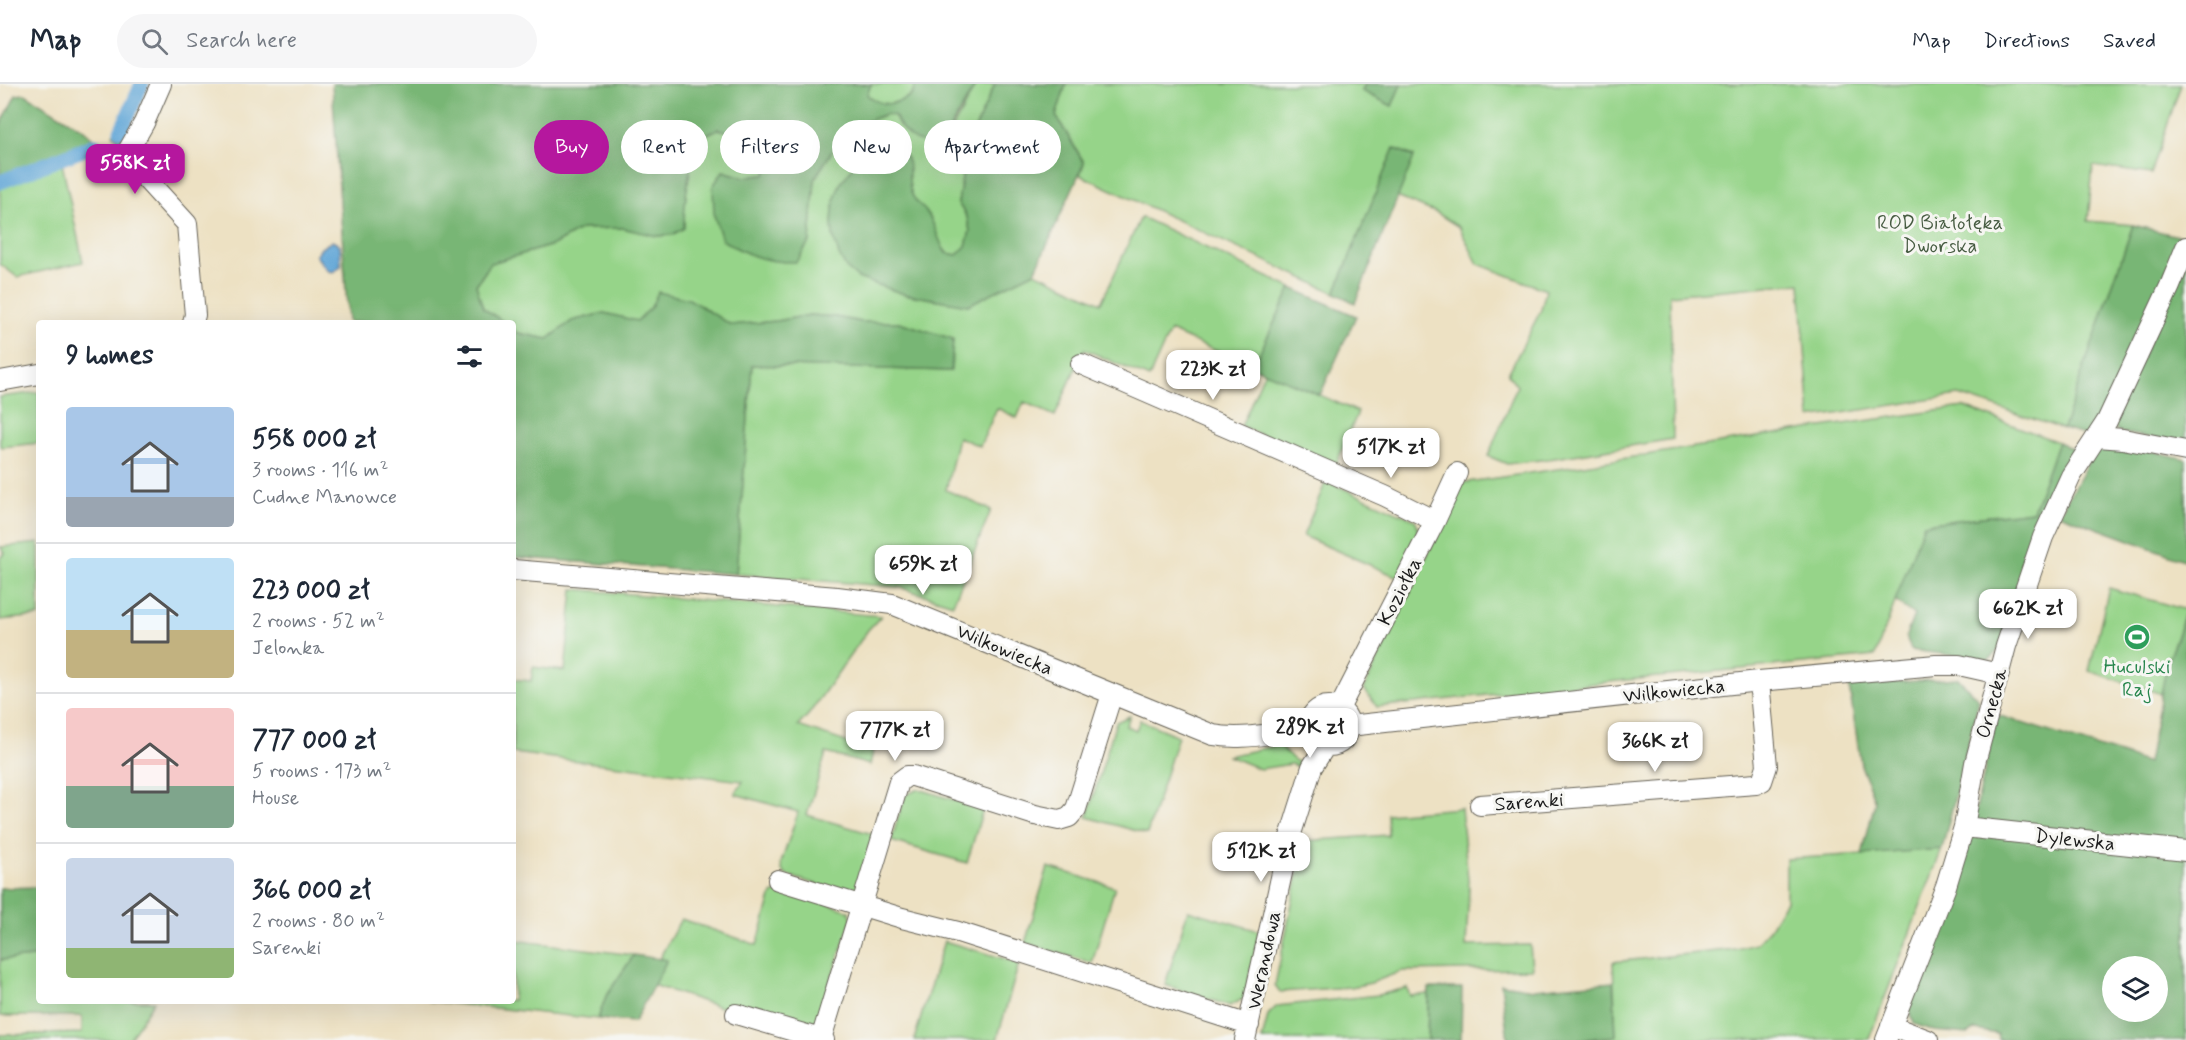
<!DOCTYPE html>
<html lang="en">
<head>
<meta charset="utf-8">
<style>
  :root { --surface:#fff; --page:#f6f6f7; --text:#1f2937; --muted:#747a83; --line:#e0e1e3; --accent:#b5179e }
  body { margin:0; font-family:Mynerve,sans-serif; background:var(--page); color:var(--text); height:100vh; display:flex; flex-direction:column; font-size:22px; white-space:nowrap }
  * { box-sizing:border-box; margin:0 }
  p { font-size:20px; color:var(--muted) }
  .icon { flex:none; width:33px; height:33px; fill:none; stroke:currentColor; stroke-width:2; stroke-linecap:round; stroke-linejoin:round }
  .map { position:relative; flex:1; overflow:hidden }
  .panel { position:absolute; left:36px; top:236px; width:480px; height:684px; display:flex; flex-direction:column; background:var(--surface); border-radius:6px; box-shadow:0 6px 24px #0002 }
  .panel>* { flex:none }
  .banner { position:absolute; left:534px; top:36px; width:570px; height:54px; display:flex; gap:12px }
  .tools { position:absolute; left:2102px; top:872px; display:grid; gap:12px }
  .tools a { display:grid; place-items:center; width:66px; height:66px; border-radius:50%; background:var(--surface); box-shadow:0 6px 24px #0002; font-size:30px }
  .price { position:absolute; translate:-50% -51px; padding:0 14px; border-radius:12px; background:#fff; color:#222; font-size:20px; line-height:39px; filter:drop-shadow(0 2px 3px #0008) }
  .price::after { content:''; position:absolute; left:50%; top:36px; width:18px; height:14px; margin-left:-9px; background:inherit; clip-path:polygon(0 0,100% 0,50% 100%) }
  .price.on { background:var(--accent); color:#fff }
  ul { padding:0; list-style:none }
  li { display:flex; align-items:center; gap:18px; height:150px; padding:0 30px }
  li+li { border-top:2px solid var(--line) }
  li span { display:grid; place-items:center; flex:none; width:168px; height:120px; border-radius:6px; color:#555 }
  li>.icon { margin-inline-start:auto }
  span .icon { width:72px; height:72px; fill:#fffc; stroke-width:1 }
  li b { font-size:26px }
  h2 { display:flex; justify-content:space-between; align-items:center; height:72px; padding:0 30px; font-size:26px }
  .tag { padding:0 21px; border-radius:27px; background:var(--surface); box-shadow:0 6px 24px #0002; font-size:21px; line-height:54px }
  .tag.on { background:var(--accent); color:#fff }
  header { display:flex; align-items:center; gap:36px; box-sizing:border-box; height:84px; padding:0 30px; background:var(--surface); border-bottom:2px solid var(--line) }
  header strong { font-size:28px }
  nav { display:flex; gap:33px; margin-inline-start:auto; font-size:21px }
  .search { width:420px; height:54px; background:var(--page); display:flex; align-items:center; gap:15px; box-sizing:border-box; padding:0 21px; border-radius:33px; color:var(--muted); font-size:22px }
  .map>svg:first-child { display:block }
  .green { fill:#96d489; stroke:#597852; stroke-width:1.5 }
  .forest { fill:#78b675; stroke:#4a6948; stroke-width:1.5; fill-rule:evenodd }
  .water { fill:#61a6d7; stroke:#3e617a; stroke-width:1.5 }
  .lines { fill:none; stroke-linecap:round; stroke-linejoin:round }
  .canal { stroke:#61a6d7; stroke-width:15 }
  .minor-casing { stroke:#656156; stroke-width:22 }
  .minor { stroke:#fff; stroke-width:20 }
  .labels { text-anchor:middle; stroke-width:6; stroke-linejoin:round; paint-order:stroke }
  .park-label { font-size:20px; fill:#475c42; stroke:#f6f6f2 }
  .street-label { font-size:20px; fill:#1c1c1c; stroke:#f6f6f2 }
  .leisure-label { font-size:20px; fill:#27864d; stroke:#f6f6f2 }
</style>
</head>
<body>
<header>
<strong>Map</strong>
<div class="search"><svg class="icon" aria-label="search" viewBox="0 0 24 24"><circle cx="10" cy="10" r="6"/><path d="M15 15l6 6"/></svg>Search here</div>
<nav><a>Map</a><a>Directions</a><a>Saved</a></nav>
</header>
<div class="map">
<svg width="2186" height="956" viewBox="0 0 2186 956">
  <rect width="100%" height="100%" fill="#f6f6f2"/>
  <filter id="ink" filterUnits="userSpaceOnUse"><feTurbulence type="fractalNoise" baseFrequency=".0167" numOctaves="2"/><feDisplacementMap in="SourceGraphic" scale="12" xChannelSelector="R" yChannelSelector="G"/><feConvolveMatrix kernelMatrix="1 2 1 2 8 2 1 2 1" color-interpolation-filters="sRGB"/></filter>
  <filter id="wash" filterUnits="userSpaceOnUse"><feTurbulence type="fractalNoise" baseFrequency=".008" numOctaves="4" result="noise"/><feDisplacementMap in="SourceGraphic" scale="24" xChannelSelector="R" yChannelSelector="G"/><feGaussianBlur stdDeviation="1.35" result="paint"/><feColorMatrix in="noise" values="0 0 0 0 0 0 0 0 0 0 0 0 0 0 0 0 0 1.4 0 .05"/><feComposite in="paint" operator="in"/></filter>
  <g filter="url(#wash)">
    <rect width="100%" height="100%" fill="#ede1c3"/>
    <path class="green" d="M139,0h9l-22,49 -7,8 -6,-7 5,-5z
      M871,0h45l-4,11c-17,10 -29,13 -45,0z
      M976,0h19l-28,63 -9,56 9,14 3,14 -4,16 -9,8 -10,-2 -8,-10 -11,-29 -13,-13 -5,-11 -1,-9 -27,-36 -15,11 -33,45 -2,21 1,14 25,42 46,16 64,11 67,-33 66,31 40,-86 150,71 -38,79 -83,-36 -21,47 -65,-29 -29,67 -31,-14 -7,16 -20,-10 -17,38 -22,-9 -12,53 45,20 -38,94 -54,-17 -163,-13 16,-209 198,6 3,-32 -54,-17h-37l-27,-5 -25,-2 -33,6 -46,4 -17,-9 -12,-10 -51,1 -14,14 -33,-8 -32,8 -24,18 -30,-6 -5,-4v-7h-9l-21,-14 -7,-23 15,-22 62,-18 28,-16 41,-1 35,8 15,-1 11,-7c1,-20 6,-80 22,-93 4,-2 9,-4 13,-6l51,12 3,14 -7,20 -22,2 -20,-6 87,70 5,-63 17,-27 16,-15 6,-10 33,-12 8,2c4,12 10,17 22,23 3,1 9,5 12,6 19,2 39,-46 47,-61z
      M1066,0h299l-3,7 30,15 9,-22h780l-30,90 -58,-8 -5,55 45,4 -70,204 -104,-34 -149,23 -10,-135 -130,12 3,144 -124,20 -42,5 -19,-8 29,-70 -9,-12 33,-64 5,-20 -68,-26 -19,-37 -22,-14 -40,-16 17,-41 -20,-7 -59,144 -255,-118 4,-13 -28,-46z
      M95,56l8,7 -41,16 21,99 -66,15 -17,-13v-89z
      M1265,287l93,41 -23,55 -94,-41z
      M39,308v51l-37,4 -2,-2v-48z
      M1964,323l94,35 -25,69 -109,13 -49,132 -248,24 -250,27 -13,-18 97,-206 104,-15 242,-39z
      M1326,397l89,39c10,15 -8,43 -15,58l-97,-42z
      M39,459v73l-39,4v-62l5,-5 -5,-6z
      M2109,504l77,22 -19,53 -5,31 -73,-23z
      M573,505l308,27 -13,14 -59,84 -11,12 75,25 -3,14 -44,-12 -19,62 69,20 -20,59 -4,1 -66,-20 -4,-5 -1,-7 17,-51 -63,-18 8,-13 -230,-28v-74l18,2 2,-14 32,4z
      M1130,632l-4,10 10,4 4,-10 38,16 -31,98 -60,-17 29,-95z
      M1279,661l15,15 6,3 -2,4 -7,-3 -31,5 -32,-13z
      M919,705l64,20 -16,54 -76,-22 14,-46z
      M1461,724l8,81 -3,57 64,-1 2,24 -130,2 -31,12 -20,4 -71,5 -5,-7 30,-144 83,-6 -1,-21z
      M1942,765l-73,190 -294,1 41,-4 -3,-74 123,-13 20,-5 12,-13 18,-30v-42z
      M1048,783l67,20 -23,76 -67,-20z
      M781,803l68,24 3,7 -37,109 -13,1 -68,-20 -14,-1 -67,-22 14,-25 -8,-1 22,-40 76,26 15,-51 7,-3z
      M1188,826l71,21 -14,67 -15,8 -65,-21z
      M513,856l121,15 -28,41 -8,23 -170,-18 85,-1z
      M944,857l75,22 -22,77h-83z
      M39,870v46l115,1 -25,39h-129v-5l82,-2v-17h-82v-56l33,-3z
      M1407,904l3,8 18,-2 -1,46h-165l6,-25 9,-9 101,-11z"/>
    <path class="forest" d="M332,0h539l-4,11c16,13 28,10 45,0l4,-11h60l-34,58c-23,5 -38,-4 -47,-26l-9,-2 -32,12 -6,10 -16,15 -17,27 -5,63 -14,21c-29,1 -49,-7 -74,-22l-8,-25 -1,-29 10,-15 20,6 22,-2 7,-20 -3,-14 -51,-12c-4,2 -9,4 -13,6 -16,13 -21,73 -21,93l-12,7 -15,1 -35,-8 -41,1 -28,16 -62,18 -15,22 7,23 21,14h-156z
      M995,0h71l-10,32 28,47 -49,109 -67,33 -64,-11 -46,-16 -12,-10 -7,-13 -6,-19 -1,-14 2,-21 6,-17 22,-29 5,1 15,-11h13c23,20 9,24 16,47 3,10 11,14 17,22 8,12 10,27 18,39l11,2 9,-9 4,-15 -3,-14 -9,-14 9,-56z
      M1365,0h36l-9,22 -30,-15z
      M25,10l59,36 11,10 -95,35v-49l16,-31z
      M1394,64l20,9 -59,146 -20,-10z
      M2133,141l49,12 -80,179 -15,20 -24,-7z
      M2186,175v185l-68,-12 -6,-9z
      M1291,204l65,28 -36,79 -67,-28z
      M658,208l31,7 42,26 46,-4 33,-6 25,2 27,5h37l54,17 -2,32 -199,-6 -16,209 -223,-17v-228l5,4 30,6 24,-18 32,-8 33,8 14,-14z
      M2058,358l19,9 -75,195 -13,14 -78,-10 -5,-14 8,-21 -19,-14 29,-77 109,-13z
      M2113,358l73,17v102l-127,-47 36,-64z
      M2186,528v428h-187l-1,-6 -23,-4 -7,4 -34,-3 -20,-7 -5,-16 61,-172 27,-121 151,48 19,-100zM2112,882h45v45h-45z
      M1958,594l21,22 -37,149 -80,6 13,-53 -14,-37 -12,-79z
      M39,803v67l-6,3 -33,3v-72z
      M634,871l33,5 -33,62 -36,-3 8,-23z
      M1613,898l3,54 -41,4h-67l-7,-56 33,5z
      M1429,904h33l-1,52h-34z"/>
    <path class="water" d="M332,157l8,4 1,21 -8,6 -5,-1 -12,-15 5,-8z"/>
    <g class="lines">
      <path class="canal" d="M121,47l21,-47
        M0,98l95,-37"/>
    </g>
  </g>
  <g filter="url(#ink)">
    <g class="lines">
      <defs>
        <path id="minor" d="M161,0l-17,39 -19,33 62,68 8,91 -2,7
          M1081,280l304,132 50,25
          M0,297l39,-7
          M2098,353l25,2 63,12
          M513,486l324,27 55,7 321,131c32,6 65,-4 97,-4
          M1309 642a20 20 0 1 1 40 0a20 20 0 1 1-40 0Z
          M1339,625l96,-188 22,-48
          M1349,642l410,-45 177,-16h23l40,9
          M1480,721l276,-21 6,-3 5,-15 -8,-85
          M1964,743l222,24
          M778,796l124,38 56,14 291,93
          M736,930l88,26
          M1891,942l37,14
          M821,955l78,-257 8,-6h6l122,39 24,5 10,-3 7,-8 36,-115
          M1245,956l45,-203 22,-70 14,-22
          M1886,956l60,-154 18,-59 11,-64 31,-117 37,-109 28,-61 36,-55 63,-135 16,-39"/>
      </defs>
      <use href="#minor" class="minor-casing"/>
      <use href="#minor" class="minor"/>
    </g>
  </g>
  <defs>
    <symbol id="stadium-disc" viewBox="-11 -11 22 22"><circle r="9.5" fill="#2e9e5b" stroke="#f6f6f2"/><path d="M0-5a6.5 5 0 1 0 0 10a6.5 5 0 1 0 0-10ZM-3.5-1.8h7v3.6h-7Z" fill="#fff"/></symbol>
  </defs>
  <g fill-rule="evenodd">
    <use href="#stadium-disc" x="2122" y="538" width="30" height="30"/>
  </g>
  <g class="labels">
    <g class="park-label">
      <text x="1940" y="145">ROD Białołęka<tspan x="1940" dy="23">Dworska</tspan></text>
    </g>
    <g class="street-label">
      <text transform="translate(1399 507) rotate(-63)" y="7">Koziołka</text>
      <text transform="translate(1005 565) rotate(23)" y="7">Wilkowiecka</text>
      <text transform="translate(1674 606) rotate(-6)" y="7">Wilkowiecka</text>
      <text transform="translate(1991 619) rotate(-75)" y="7">Ornecka</text>
      <text transform="translate(1529 717) rotate(-4)" y="7">Sarenki</text>
      <text transform="translate(2075 755) rotate(6)" y="7">Dylewska</text>
      <text transform="translate(1263 876) rotate(-78)" y="7">Werandowa</text>
    </g>
    <g class="leisure-label">
      <text x="2137" y="589">Huculski<tspan x="2137" dy="23">Raj</tspan></text>
    </g>
  </g>
</svg>
<div class="tools">
<a><svg class="icon" aria-label="layers" viewBox="0 0 24 24"><path d="M12 4l9 5-9 5-9-5zM3 14l9 5 9-5"/></svg></a>
</div>
<b class="price on" style="left:135px;top:111px">558K zł</b>
<b class="price" style="left:1213px;top:317px">223K zł</b>
<b class="price" style="left:1391px;top:395px">517K zł</b>
<b class="price" style="left:923px;top:512px">659K zł</b>
<b class="price" style="left:2028px;top:556px">662K zł</b>
<b class="price" style="left:1310px;top:675px">289K zł</b>
<b class="price" style="left:895px;top:678px">777K zł</b>
<b class="price" style="left:1655px;top:689px">366K zł</b>
<b class="price" style="left:1261px;top:799px">512K zł</b>
<div class="banner">
<a class="tag on">Buy</a>
<a class="tag">Rent</a>
<a class="tag">Filters</a>
<a class="tag">New</a>
<a class="tag">Apartment</a>
</div>
<section class="panel">
<h2>9 homes<svg class="icon" aria-label="filters" viewBox="0 0 24 24"><path d="M4 7h16M4 17h16"/><circle cx="9" cy="7" r="2"/><circle cx="15" cy="17" r="2"/></svg></h2>
<ul>
<li><span style="background:linear-gradient(#a9c7e8 75%,#9aa5b1 0)"><svg class="icon" aria-label="home" viewBox="0 0 24 24"><path d="M3 11l9-7 9 7M6 9v11h12V9"/></svg></span><div><b>558 000 zł</b><p>3 rooms · 116 m²</p><p>Cudne Manowce</p></div></li>
<li><span style="background:linear-gradient(#bfe0f5 60%,#c2b280 0)"><svg class="icon" aria-label="home" viewBox="0 0 24 24"><path d="M3 11l9-7 9 7M6 9v11h12V9"/></svg></span><div><b>223 000 zł</b><p>2 rooms · 52 m²</p><p>Jelonka</p></div></li>
<li><span style="background:linear-gradient(#f6c9c9 65%,#7fa58c 0)"><svg class="icon" aria-label="home" viewBox="0 0 24 24"><path d="M3 11l9-7 9 7M6 9v11h12V9"/></svg></span><div><b>777 000 zł</b><p>5 rooms · 173 m²</p><p>House</p></div></li>
<li><span style="background:linear-gradient(#c9d6e8 75%,#8fb573 0)"><svg class="icon" aria-label="home" viewBox="0 0 24 24"><path d="M3 11l9-7 9 7M6 9v11h12V9"/></svg></span><div><b>366 000 zł</b><p>2 rooms · 80 m²</p><p>Sarenki</p></div></li>
</ul>
</section>
</div>
</body>
</html>
